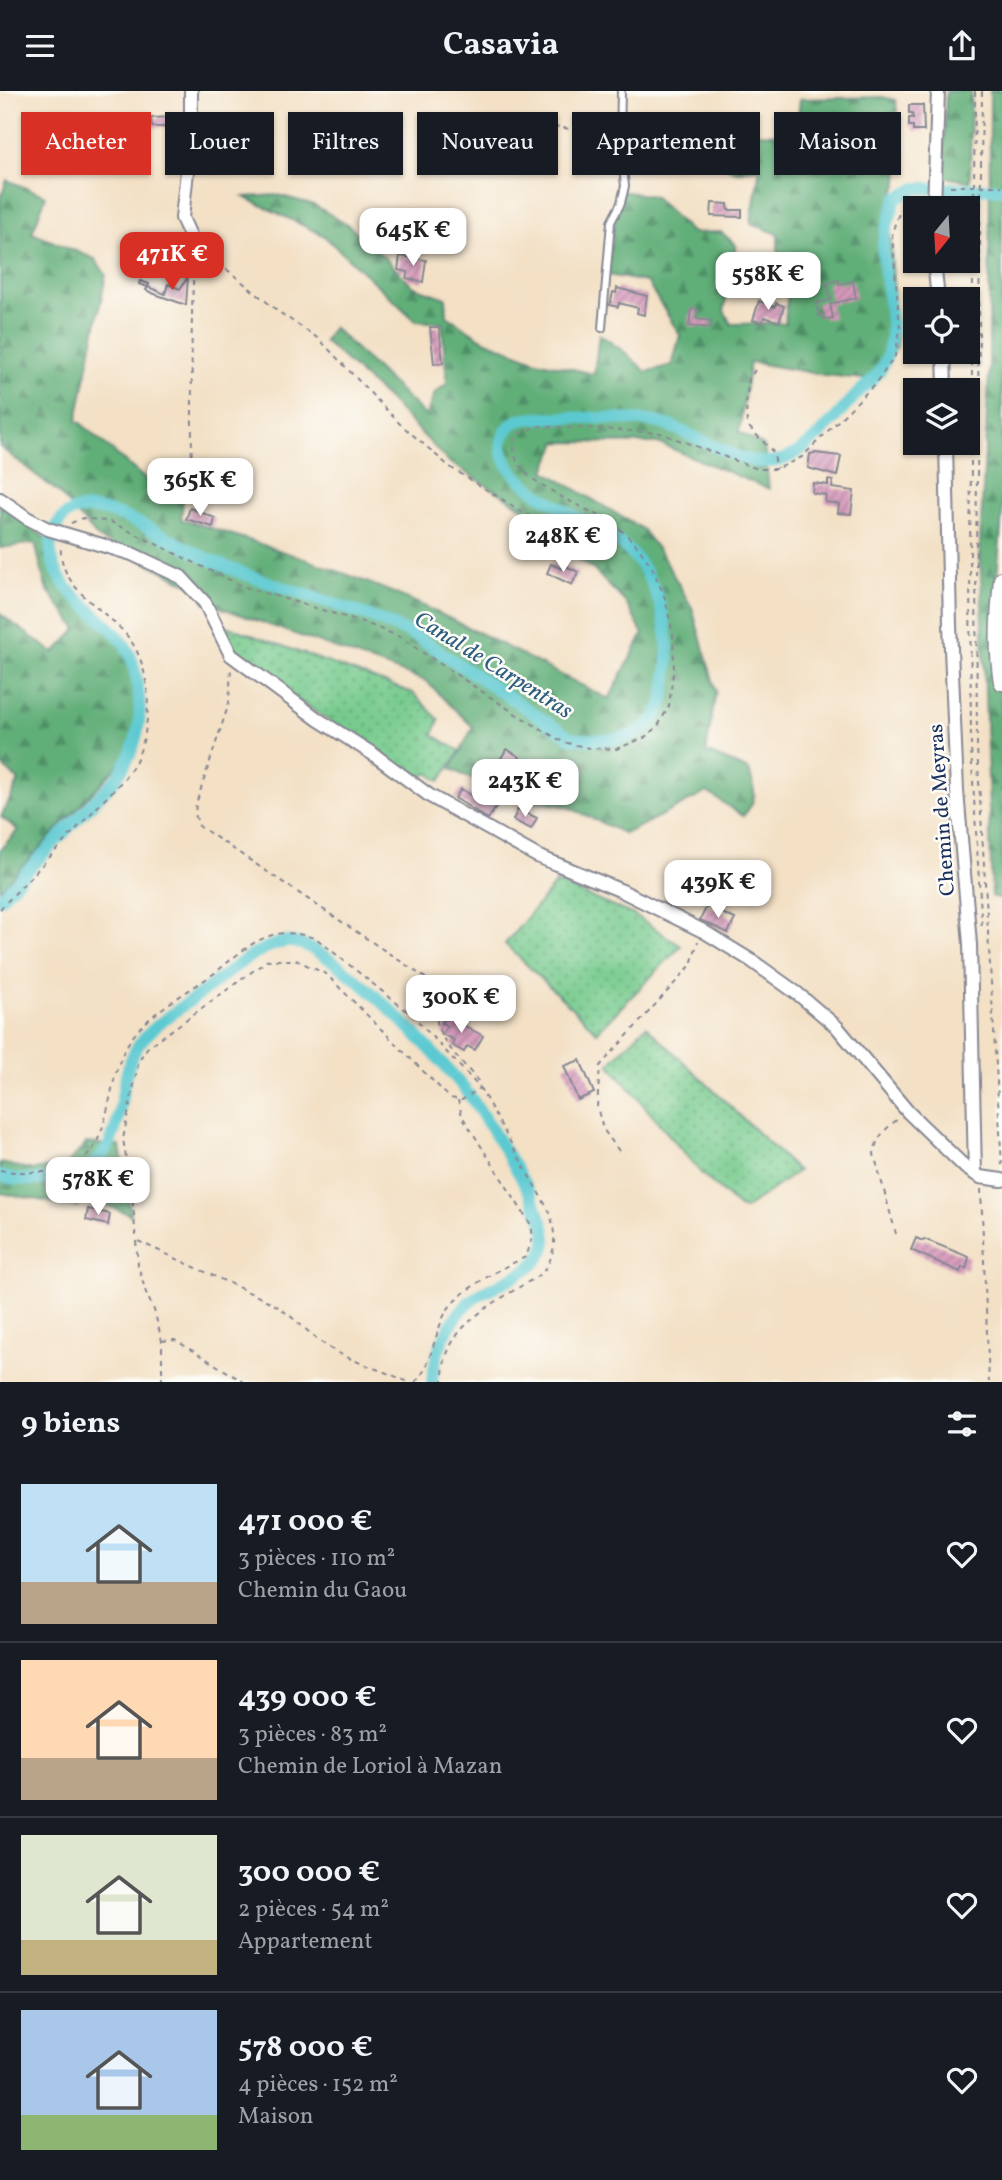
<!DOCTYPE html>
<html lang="fr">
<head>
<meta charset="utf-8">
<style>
  :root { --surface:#171b24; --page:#242831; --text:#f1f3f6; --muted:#9ea1a6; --line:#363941; --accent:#d93025 }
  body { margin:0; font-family:Vollkorn,serif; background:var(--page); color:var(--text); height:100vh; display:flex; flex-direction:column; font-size:26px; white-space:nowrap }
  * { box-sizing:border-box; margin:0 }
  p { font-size:23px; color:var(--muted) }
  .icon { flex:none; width:38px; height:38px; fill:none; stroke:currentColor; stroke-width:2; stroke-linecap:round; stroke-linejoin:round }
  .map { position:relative; height:1291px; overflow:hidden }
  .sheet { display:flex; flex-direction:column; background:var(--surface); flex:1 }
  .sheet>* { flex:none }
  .guide { position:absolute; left:21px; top:21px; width:961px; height:63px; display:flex; gap:14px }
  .needle { width:46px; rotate:198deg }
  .tools { position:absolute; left:903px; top:105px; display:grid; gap:14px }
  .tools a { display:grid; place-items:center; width:77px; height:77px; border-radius:0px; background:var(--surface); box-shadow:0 2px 5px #0004; font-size:35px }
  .price { position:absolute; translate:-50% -60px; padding:0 16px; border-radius:14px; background:#fff; color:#222; font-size:23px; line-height:46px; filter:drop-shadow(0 2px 4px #0008) }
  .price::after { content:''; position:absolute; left:50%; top:42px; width:21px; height:16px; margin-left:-10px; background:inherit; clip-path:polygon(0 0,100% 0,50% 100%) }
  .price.active { background:var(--accent); color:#fff }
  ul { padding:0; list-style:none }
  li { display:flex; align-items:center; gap:21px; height:175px; padding:0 21px }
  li+li { border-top:2px solid var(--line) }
  li span { display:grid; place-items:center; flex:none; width:196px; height:140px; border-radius:0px; color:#555 }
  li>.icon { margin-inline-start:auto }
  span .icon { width:84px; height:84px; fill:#fffc; stroke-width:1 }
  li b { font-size:30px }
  h2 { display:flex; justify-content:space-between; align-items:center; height:84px; padding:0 21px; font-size:30px }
  .pill { padding:0 24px; border-radius:0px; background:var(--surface); box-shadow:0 2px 5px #0004; font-size:24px; line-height:63px }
  .pill.active { background:var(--accent); color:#fff }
  header { display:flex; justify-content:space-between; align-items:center; height:91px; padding:0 21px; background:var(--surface); font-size:32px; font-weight:700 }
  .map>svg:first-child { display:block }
  .grass { fill:url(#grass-dots); stroke:#487c76; stroke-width:2 }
  .forest { fill:url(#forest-firs); stroke:#3e6e6b; stroke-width:2 }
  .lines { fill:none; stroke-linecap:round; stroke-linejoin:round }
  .canal { stroke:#5cc9d1; stroke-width:12 }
  .building { fill:url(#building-hatch) }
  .service-casing { stroke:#878892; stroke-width:10 }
  .minor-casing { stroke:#878892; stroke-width:16 }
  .tertiary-casing { stroke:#878892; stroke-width:19 }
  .path { stroke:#878892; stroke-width:2; stroke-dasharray:5 5; stroke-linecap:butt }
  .service { stroke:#fff; stroke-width:6 }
  .minor { stroke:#fff; stroke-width:12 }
  .tertiary { stroke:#fff; stroke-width:16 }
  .path-bridge { stroke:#878892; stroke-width:2; stroke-dasharray:5 5; stroke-linecap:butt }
  .labels { text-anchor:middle; stroke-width:5; stroke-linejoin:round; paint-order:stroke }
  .street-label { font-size:21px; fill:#1b2f5e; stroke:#fdfcf7 }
  .water-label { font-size:23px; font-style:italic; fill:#2e5d80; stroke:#fdfcf7 }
</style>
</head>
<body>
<header><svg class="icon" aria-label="menu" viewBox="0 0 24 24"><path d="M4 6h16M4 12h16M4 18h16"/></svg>Casavia<svg class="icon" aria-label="share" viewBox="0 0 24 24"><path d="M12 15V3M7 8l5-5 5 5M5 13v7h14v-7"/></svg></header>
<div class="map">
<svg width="1002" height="1291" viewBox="0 0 1002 1291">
  <defs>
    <pattern id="grass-dots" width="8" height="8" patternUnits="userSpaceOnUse" patternTransform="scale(1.75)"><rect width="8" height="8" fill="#76ca8d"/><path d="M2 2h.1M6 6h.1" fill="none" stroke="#60a476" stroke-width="1.8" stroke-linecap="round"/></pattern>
    <pattern id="forest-firs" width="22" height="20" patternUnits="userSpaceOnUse" patternTransform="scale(1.75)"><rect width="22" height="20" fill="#60ae78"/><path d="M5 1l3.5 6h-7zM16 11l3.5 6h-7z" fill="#4e8e66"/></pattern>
    <pattern id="building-hatch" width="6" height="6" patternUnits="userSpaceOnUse" patternTransform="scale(1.75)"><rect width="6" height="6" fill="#d699bb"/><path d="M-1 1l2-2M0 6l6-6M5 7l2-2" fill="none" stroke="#ad7d9b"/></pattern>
  </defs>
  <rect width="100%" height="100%" fill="#fdfcf7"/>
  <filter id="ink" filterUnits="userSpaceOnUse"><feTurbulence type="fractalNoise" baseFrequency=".0143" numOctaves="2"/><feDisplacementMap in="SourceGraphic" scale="14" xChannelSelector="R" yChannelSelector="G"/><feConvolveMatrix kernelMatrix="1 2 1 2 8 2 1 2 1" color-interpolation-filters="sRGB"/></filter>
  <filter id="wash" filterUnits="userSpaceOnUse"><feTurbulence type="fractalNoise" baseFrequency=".00686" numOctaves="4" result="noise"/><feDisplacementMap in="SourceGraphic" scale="28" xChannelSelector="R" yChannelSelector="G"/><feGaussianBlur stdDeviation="1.57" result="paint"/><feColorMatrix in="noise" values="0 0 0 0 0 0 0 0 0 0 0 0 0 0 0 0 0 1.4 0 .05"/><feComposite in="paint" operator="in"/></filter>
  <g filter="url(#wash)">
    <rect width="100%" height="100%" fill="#f3e0c5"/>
    <path class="grass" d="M221,533l192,69 26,27 -6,15 27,16 -20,30 -13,-8 -8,7 -179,-118z
      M556,792l78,32 47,31 -84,86 -92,-88z
      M646,935l152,145 -53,38 -6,-2 -38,-34 -92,-109z"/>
    <path class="forest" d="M946,0h25l-1,90 -27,-4z
      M990,0h12v423l-8,101v41l8,53v190l-10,-2 -12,-351 9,-173z
      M882,6l14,3 1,12 -15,5 -3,35 21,4 -2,27 -6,15 -2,30 7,118 -14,25 -9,9 -49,-5 -75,-13 -11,70 25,14 5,43 -111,-46 -101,-1 -12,29 97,58 20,26 30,53 24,83 -10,61 43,18c6,21 10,28 -6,46l-36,-24 -82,42 -59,-28 -55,-8 -60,-29 22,-42 -47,-46 -221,-79 -5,-12 -102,-52 -40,-46 -58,-45v-248l7,-19 39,16 -14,37 63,26 11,16 -29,145 83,72 10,-19 16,5 -5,41c80,24 160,50 236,84 65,30 128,64 192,96l34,-65 -17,-31 -33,-34 -26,-17 -16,-27 -102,-63 -61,-63 -64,-58 9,-14 93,89 9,-23 12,-10 -5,-60 -26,-2 -93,-86 -79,-38 34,-2 36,10 34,20 38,34 28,28 32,11 1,18 37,24 53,21 57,13 5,-40 27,19 20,19 26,-7 8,-30 -33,-53 -40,-7 12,-84 34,5 39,37 29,-1 15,13 -12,66 7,13 54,-1 3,-34 -10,-22v-33l-27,-11 9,-56 -23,5 -42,-21h-57l-18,-25 176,9 4,-36z
      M0,414l47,34 3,24 11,24 60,58 10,19 7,38 -1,28 -10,26 -127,134v-40l18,-20 -17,-13 18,-36 -19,-17v-150l54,39 23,-24 -31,-41 -11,-45 -35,5z
      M86,1052l34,3 11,69 -48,-19 -5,11 -78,-14v-30l34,7 34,-6z"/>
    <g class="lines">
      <path class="canal" d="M0,808l117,-121c21,-33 27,-57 20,-96 -2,-14 -5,-28 -14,-40 -22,-30 -62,-45 -71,-84 -5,-18 5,-43 24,-48 37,-9 96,32 128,47 70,33 146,46 215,81l152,100c22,2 47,5 67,-6 24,-13 27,-33 29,-58 5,-42 -9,-97 -42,-127 -28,-25 -130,-61 -123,-105 1,-8 8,-18 15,-21 19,-7 114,-2 138,1 39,7 88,52 129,37 27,-10 55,-46 75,-67 7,-7 17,-14 22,-23 22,-36 1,-85 2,-124 1,-16 9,-32 13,-46l20,-11 86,1
        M0,1085c27,7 75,6 96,-14 31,-29 20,-78 40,-113 13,-22 47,-42 68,-58 23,-17 51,-44 81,-49 42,-7 166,125 189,160 17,27 75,111 72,140 -5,33 -56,41 -77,60 -22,22 -34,50 -37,80"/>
    </g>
    <g id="blocks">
      <path class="building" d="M909,14h14l1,26h-11v-5h-4v-8h4l-1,-5h-3z
        M172,26l1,10h-21l-1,-9z
        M712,112l16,1v6h14v7l-31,-1z
        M400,165l26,4 -3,22 -17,-4 2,-6 -10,-2z
        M188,186l-2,28 -34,-12 -6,-3 2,-3 -9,-3 1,-3 9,3 -1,3 17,7 3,-10 12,5z
        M839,189v4l14,-3 3,17 -26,6 3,14 -9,1 -1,-4 -3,1 -4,-13 15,-3 -4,-17z
        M617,197l30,8 -3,19 -7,-2 1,-5 -19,-5 -1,4 -8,-2 3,-13 3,1z
        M759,210l16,6 1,-4 8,3 -5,16 -15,-5 -2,6 -9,-3z
        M691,218l7,1 -1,9 14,2 1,7 -23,-2z
        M430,236h9l4,36 -9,1z
        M815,362l26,3 -4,20 -29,-8 2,-14z
        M828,389l5,1 -1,7 22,3 -3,23 -13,-1 1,-9 -14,-2 1,-7 -14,-2 1,-10 15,2z
        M190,417l25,10 -2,9 -27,-8z
        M551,473l11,5 2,-4 14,7 -6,13 -25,-12z
        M507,658l13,8 -6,9 -13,-8z
        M461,698l25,16 5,-7 8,5 -11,16 -33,-21z
        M518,718l19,9 -6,11 -18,-9z
        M707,815l28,13 -7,14 -28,-13z
        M446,924l37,21 -8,14 -8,-4 -3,6 -12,-7 2,-5 -12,-6 5,-8 -5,-3z
        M580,969l14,33 -16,7 -14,-34z
        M88,1118l22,5 -2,11 -22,-5z
        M916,1147l7,3 1,-2 45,18 -3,12 -4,-2 -2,5 -49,-22z"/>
    </g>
  </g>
  <g filter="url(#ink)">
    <use href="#blocks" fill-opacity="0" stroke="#878892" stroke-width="2"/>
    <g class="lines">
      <defs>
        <path id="service" d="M602,237l9,-106 10,-19 4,-17 -5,-45 1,-50"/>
        <path id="minor" d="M191,0v43l-9,84 11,24
          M934,117l4,-117
          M934,170l4,38
          M944,261l1,38
          M946,352l4,182 7,166 13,153 5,230
          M0,408l27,19 21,11 84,25 49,23 24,26 26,52 88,65 54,34 57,42 107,60 85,35 81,40 49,30 46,33 39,33 71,85 58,56 14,9 22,3"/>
        <path id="tertiary" d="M1002,488c-3,35 -6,68 0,103"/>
      </defs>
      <use href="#service" class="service-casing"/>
      <use href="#minor" class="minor-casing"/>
      <use href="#tertiary" class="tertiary-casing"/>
      <path class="path" d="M975,0l-5,464 1,193 11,182
        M982,0l-6,464 1,193 25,418
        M474,27l56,5 72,11 8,-4
        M203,159l76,62 40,27 80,84 51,44 103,64
        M755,279l-6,9 -3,24 1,22 26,27 4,16
        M190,404c5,-80 -2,-160 5,-240
        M71,432l12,-5 28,4 131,64 123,37 33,13 118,78 47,28 26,6 27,1 28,-11 14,-12 11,-20 5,-41 -1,-30 -8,-37 -13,-31 -17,-24 -23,-21 -49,-24 -32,-20 -13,-14 -4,-12v-12l5,-7 19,-7 63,3 59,4 98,36h19l25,-12 75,-75 18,-26 5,-27 -8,-94c4,-18 11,-37 31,-37
        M0,818l124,-130c5,-7 11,-15 14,-23 14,-33 14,-84 -7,-115 -23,-33 -74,-50 -70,-97
        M619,1060l-16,-22 -6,-22 3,-41 91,-101 7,-24
        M0,1079c14,3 29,2 43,2 77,0 56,-84 86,-130 21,-31 58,-49 87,-70 15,-12 31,-27 48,-34 18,-8 36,-5 53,1l96,77 67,72 70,125c5,18 7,36 -3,53 -4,8 -17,15 -26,20 -37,23 -80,45 -78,96
        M981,1098l8,193
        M896,1143l-22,-80c2,-16 11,-25 24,-35
        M138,1150l132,61c23,13 39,33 61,47 24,14 52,21 77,33
        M162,1250l13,-1 69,42
        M162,1291v-41l-8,-31 -8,-17 -8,-28 -6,-72 -9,-54 16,-79 8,-12 121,-88h28l30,14 124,124 12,2 18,-12 -2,-7c-12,-15 -30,-32 -38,-49 -11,-24 13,-25 -16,-55l-225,-151 -4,-12 1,-10 33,-101 2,-35
        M415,1291c16,-11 20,-55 33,-73 15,-21 55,-42 78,-52l7,-20 -2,-12 -69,-109 -4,-16"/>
      <use href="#service" class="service"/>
      <use href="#minor" class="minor"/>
      <use href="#tertiary" class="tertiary"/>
      <path class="path-bridge" d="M950,95h52"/>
    </g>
  </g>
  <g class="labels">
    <g class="street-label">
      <text transform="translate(941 719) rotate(-94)" y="7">Chemin de Meyras</text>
    </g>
    <g class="water-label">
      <text transform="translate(494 573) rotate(32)" y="8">Canal de Carpentras</text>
    </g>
  </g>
</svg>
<div class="tools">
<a><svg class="needle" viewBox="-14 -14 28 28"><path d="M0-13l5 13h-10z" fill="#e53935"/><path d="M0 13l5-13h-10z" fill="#9ea1a6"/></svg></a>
<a><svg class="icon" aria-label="locate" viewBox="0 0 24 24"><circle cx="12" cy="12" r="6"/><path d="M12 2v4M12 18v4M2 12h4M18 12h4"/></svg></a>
<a><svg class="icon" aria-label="layers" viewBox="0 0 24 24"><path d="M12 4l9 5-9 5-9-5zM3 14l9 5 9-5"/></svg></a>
</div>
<b class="price" style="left:413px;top:177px">645K €</b>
<b class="price active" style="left:172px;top:201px">471K €</b>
<b class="price" style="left:768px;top:221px">558K €</b>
<b class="price" style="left:200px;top:427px">365K €</b>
<b class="price" style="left:563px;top:483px">248K €</b>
<b class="price" style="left:525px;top:728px">243K €</b>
<b class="price" style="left:718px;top:829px">439K €</b>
<b class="price" style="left:461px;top:944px">300K €</b>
<b class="price" style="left:98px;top:1126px">578K €</b>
<div class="guide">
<a class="pill active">Acheter</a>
<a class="pill">Louer</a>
<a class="pill">Filtres</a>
<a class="pill">Nouveau</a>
<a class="pill">Appartement</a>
<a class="pill">Maison</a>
</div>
</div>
<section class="sheet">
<h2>9 biens<svg class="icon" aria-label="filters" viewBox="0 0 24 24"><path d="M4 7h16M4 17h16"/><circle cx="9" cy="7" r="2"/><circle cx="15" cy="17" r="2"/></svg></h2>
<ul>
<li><span style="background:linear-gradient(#bfe0f5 70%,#b9a48a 0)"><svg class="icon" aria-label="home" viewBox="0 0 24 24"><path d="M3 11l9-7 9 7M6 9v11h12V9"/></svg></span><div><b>471 000 €</b><p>3 pièces · 110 m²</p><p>Chemin du Gaou</p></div><svg class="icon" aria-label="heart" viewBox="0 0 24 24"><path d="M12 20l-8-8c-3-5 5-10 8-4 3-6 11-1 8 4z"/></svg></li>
<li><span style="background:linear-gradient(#ffd9b3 70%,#b9a48a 0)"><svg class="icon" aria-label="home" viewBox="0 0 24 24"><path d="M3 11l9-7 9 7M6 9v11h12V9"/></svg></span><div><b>439 000 €</b><p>3 pièces · 83 m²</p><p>Chemin de Loriol à Mazan</p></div><svg class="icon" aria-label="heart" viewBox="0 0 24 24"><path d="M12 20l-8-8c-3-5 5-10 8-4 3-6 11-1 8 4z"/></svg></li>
<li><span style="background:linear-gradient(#dfe7d0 75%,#c2b280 0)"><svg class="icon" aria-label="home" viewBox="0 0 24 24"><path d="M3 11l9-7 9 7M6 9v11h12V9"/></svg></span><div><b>300 000 €</b><p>2 pièces · 54 m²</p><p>Appartement</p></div><svg class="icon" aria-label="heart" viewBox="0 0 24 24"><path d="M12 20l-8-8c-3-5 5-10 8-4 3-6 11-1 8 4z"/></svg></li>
<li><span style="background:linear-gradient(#a9c7e8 75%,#8fb573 0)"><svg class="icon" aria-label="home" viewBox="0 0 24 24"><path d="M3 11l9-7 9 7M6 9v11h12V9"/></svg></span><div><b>578 000 €</b><p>4 pièces · 152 m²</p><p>Maison</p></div><svg class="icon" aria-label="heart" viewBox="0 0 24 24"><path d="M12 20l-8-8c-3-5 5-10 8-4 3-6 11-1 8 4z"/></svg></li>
</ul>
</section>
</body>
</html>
